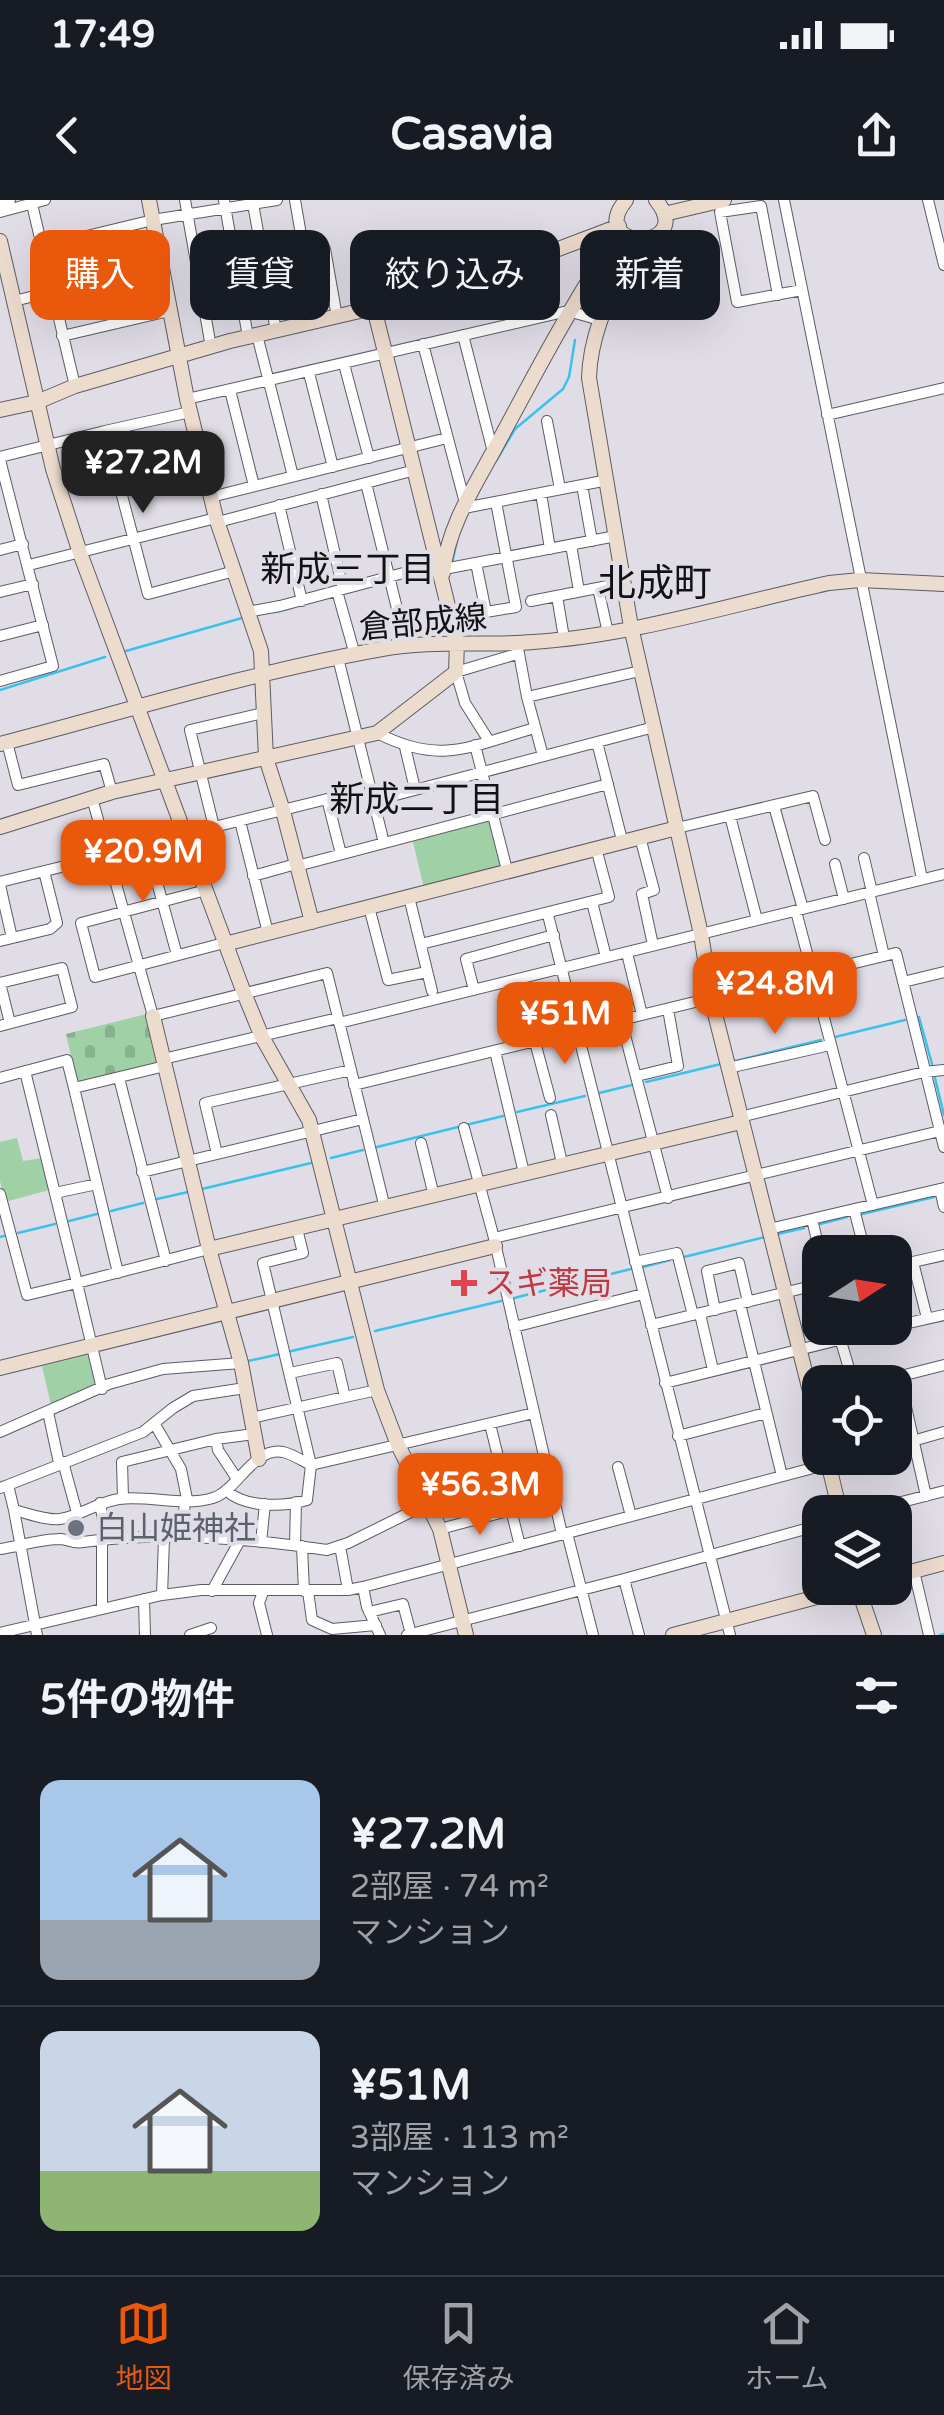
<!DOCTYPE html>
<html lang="ja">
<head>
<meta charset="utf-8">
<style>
  :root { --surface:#171b24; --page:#242831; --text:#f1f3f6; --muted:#9ea1a6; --line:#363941; --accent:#ea580c }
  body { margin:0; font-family:"Varela Round","Noto Sans JP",sans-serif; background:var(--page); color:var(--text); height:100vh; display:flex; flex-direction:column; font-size:38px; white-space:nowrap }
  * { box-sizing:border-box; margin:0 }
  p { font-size:32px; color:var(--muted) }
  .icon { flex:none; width:55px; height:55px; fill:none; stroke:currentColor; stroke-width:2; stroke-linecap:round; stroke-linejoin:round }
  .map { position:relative; height:1435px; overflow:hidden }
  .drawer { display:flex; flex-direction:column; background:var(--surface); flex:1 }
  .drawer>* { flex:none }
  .banner { position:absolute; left:30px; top:30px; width:885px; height:90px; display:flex; gap:20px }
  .needle { width:65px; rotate:78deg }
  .fabs { position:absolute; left:802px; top:1035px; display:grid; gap:20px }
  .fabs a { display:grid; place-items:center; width:110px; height:110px; border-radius:20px; background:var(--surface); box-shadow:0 10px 40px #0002; font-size:50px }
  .price { position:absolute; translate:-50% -85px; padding:0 22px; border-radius:20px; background:var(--accent); color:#fff; font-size:32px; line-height:65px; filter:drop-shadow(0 2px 5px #0008) }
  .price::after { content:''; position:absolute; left:50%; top:60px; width:30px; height:22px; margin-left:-15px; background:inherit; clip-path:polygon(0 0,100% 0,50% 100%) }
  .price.on { background:#222; color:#fff }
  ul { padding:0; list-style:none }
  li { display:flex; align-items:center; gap:30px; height:250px; padding:0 40px }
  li+li { border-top:2px solid var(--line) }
  li span { display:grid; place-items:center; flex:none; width:280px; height:200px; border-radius:20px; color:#555 }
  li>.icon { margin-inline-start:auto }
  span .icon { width:120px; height:120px; fill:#fffc; stroke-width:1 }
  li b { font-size:42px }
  h2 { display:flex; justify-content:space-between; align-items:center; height:120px; padding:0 40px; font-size:42px }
  .tag { padding:0 35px; border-radius:20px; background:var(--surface); box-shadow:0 10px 40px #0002; font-size:35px; line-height:90px }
  .tag.on { background:var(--accent); color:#fff }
  .status { display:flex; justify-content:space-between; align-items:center; height:70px; padding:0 50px; background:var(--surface); direction:ltr }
  .status svg { height:28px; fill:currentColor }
  header { display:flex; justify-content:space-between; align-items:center; height:130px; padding:0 40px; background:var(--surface); font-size:45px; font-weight:800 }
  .menu { display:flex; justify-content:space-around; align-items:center; height:140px; border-top:2px solid var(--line); background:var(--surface); font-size:28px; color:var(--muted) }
  .menu a { display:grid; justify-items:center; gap:5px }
  .menu .on { color:var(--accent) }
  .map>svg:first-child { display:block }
  .cemetery { fill:url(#cemetery-stones) }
  .park { fill:#9fd0a6 }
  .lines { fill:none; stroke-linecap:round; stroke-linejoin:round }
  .stream { stroke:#3bc2eb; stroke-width:2.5 }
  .street-casing { stroke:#5e5b64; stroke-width:12 }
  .secondary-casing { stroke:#5e5b64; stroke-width:16 }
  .street { stroke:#fff; stroke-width:10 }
  .secondary { stroke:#ecdcce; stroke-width:14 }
  .health-dot { fill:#e0444e; stroke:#e1dde7; stroke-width:4 }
  .worship-dot { fill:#6b7280; stroke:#e1dde7; stroke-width:4 }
  .labels { text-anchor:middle; stroke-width:8; stroke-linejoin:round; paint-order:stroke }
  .street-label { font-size:32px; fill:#121114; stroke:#e1dde7 }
  .health-label { font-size:32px; fill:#be3a42; stroke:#e1dde7; text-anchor:start }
  .worship-label { font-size:32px; fill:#5b616d; stroke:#e1dde7; text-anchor:start }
  .neighbourhood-label { font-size:35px; fill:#121114; stroke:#e1dde7 }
  .quarter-label { font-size:38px; fill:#121114; stroke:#e1dde7 }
</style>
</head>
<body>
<div class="status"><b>17:49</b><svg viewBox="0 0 49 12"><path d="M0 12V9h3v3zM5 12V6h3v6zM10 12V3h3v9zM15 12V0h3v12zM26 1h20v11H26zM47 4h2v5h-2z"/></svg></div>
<header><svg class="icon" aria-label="back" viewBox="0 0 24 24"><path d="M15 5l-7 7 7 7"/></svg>Casavia<svg class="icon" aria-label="share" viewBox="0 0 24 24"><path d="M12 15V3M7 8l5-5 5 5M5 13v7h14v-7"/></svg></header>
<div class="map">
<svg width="944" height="1435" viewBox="0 0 944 1435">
  <defs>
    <pattern id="cemetery-stones" width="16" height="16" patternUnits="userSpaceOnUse" patternTransform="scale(2.5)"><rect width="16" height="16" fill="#9fd0a6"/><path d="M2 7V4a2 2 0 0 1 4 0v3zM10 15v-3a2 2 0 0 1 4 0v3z" fill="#88b28e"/></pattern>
  </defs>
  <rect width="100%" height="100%" fill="#e1dde7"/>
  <path class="cemetery" d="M147,814l11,46 -2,4 -75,18 -5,-4 -10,-44z"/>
  <path class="park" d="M489,618l12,50 -77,20 -12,-50z
    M17,938l6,23 18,-3 8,32 -44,12 -5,-21v-39z
    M87,1155l5,2 5,23 -3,4 -43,21 -9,-39z"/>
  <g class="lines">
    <path class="stream" d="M496,261l19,-32 48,-40 6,-12 6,-37
      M452,363l5,-22
      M275,412l16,-4
      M126,451l116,-33
      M0,490l105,-33
      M919,817l13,47
      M835,837l70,-17
      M735,861l86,-21
      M935,878l9,37
      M646,882l75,-18
      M599,893l33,-8
      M517,912l68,-16
      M466,925l37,-9
      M377,947l81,-20
      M331,958l32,-8
      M202,989l109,-26
      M157,999l31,-7
      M111,1011l32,-8
      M862,1014l72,-17
      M69,1021l28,-7
      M820,1024l27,-7
      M18,1033l37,-9
      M778,1034l26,-6
      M0,1037l4,-1
      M684,1057l81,-20
      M643,1067l27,-7
      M514,1098l117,-29
      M375,1131l126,-30
      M287,1152l66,-15
      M248,1161l32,-7
      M940,1435l4,-1"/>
    <defs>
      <path id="street" d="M31,0l44,186
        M185,0l26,147
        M224,0l24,137
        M295,0l9,52 21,-3 12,68
        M784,0l138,679
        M928,0l16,65
        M0,2l10,-2
        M253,4l23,127
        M0,12l45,-12
        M365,43l12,64
        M41,47l112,-27 124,-20
        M778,95l-17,-89 -41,6 17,90 65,-12
        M14,101l146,-36
        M257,135l36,141
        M463,135l30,117
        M62,136l107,-25
        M423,144l42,159
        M344,164l25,94
        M309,173l24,94
        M230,190l24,96
        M187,199l381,-88 32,9
        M190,212l-85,19 43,163 83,-22
        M827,215l117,-27
        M547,221l13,68
        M0,257l105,-26
        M0,260l53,206 -53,15
        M366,283l40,162
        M119,285l84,-21
        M582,285l10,56
        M541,293l9,56
        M321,294l22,95
        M211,297l236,-59
        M279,305l23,96
        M464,308l144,-28
        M218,322l197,-52
        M571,345l8,46
        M0,350l23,-6
        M476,363l10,49 30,-5 -20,-105
        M29,365l187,-47
        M444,369l172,-33
        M598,388l10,45
        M337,391l18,64
        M0,392l33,-8
        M557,396l7,42
        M531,401l92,-18
        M247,412l33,-6 157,-42
        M0,436l43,-11
        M518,448l9,49 16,59
        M338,458l46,185
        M527,497l113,-26
        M263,513l-73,17 24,97 113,-28 14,55
        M377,533c65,33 93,13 158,-5
        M489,541l-24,-38 -9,-31 61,-18
        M7,542l11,43 86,-21 8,28
        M597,542l25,98
        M475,545l32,125
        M405,547l10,42
        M92,598l61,218 174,-43 58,235
        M373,601l281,-74
        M774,606l29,103
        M730,616l27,104
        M240,621l28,112
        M677,628l136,-32 12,44
        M185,636l29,-9
        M640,637l14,53 -12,4 11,51
        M864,658l8,34
        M835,664l9,35
        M297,666l311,-82
        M253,676l43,-12
        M0,682l147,-36 30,109
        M0,685l12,53
        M206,690l-125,33 14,54 129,-34
        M869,692l15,64
        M409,697l23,94
        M592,702l14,55
        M369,707l19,73 39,-8
        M796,711l77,294
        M548,715l182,720
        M0,741l50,-12 7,-6 -13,-52
        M421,744l188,-47 -13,-49
        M627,753l15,62
        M903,782l41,-10
        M0,783l10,40
        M474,790l-8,-31 88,-24
        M621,820l47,178
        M339,823l605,-149
        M0,826l72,-19 -10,-39 -62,15
        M535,842l15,56
        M495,851l29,122
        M163,859l175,-41
        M728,868l102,-23
        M637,876l41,-10 -10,-57
        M0,878l67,-18 7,28
        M119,878l47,183
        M354,885l542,-132 48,194
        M551,915l11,48
        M740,917l184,-45 20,-2
        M464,928l30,110 68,296
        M421,943l13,53
        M217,954l-12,-51 146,-33
        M142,972l221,-53
        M940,989l4,18
        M55,993l42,-9
        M0,994l27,101 50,-12 -52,-212
        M854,1009l11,43
        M812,1019l8,34
        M769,1029l175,-41
        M494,1038l446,-107
        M635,1062l42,-9 16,62
        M913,1062l14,56
        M895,1066l49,-11
        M118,1073l-44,-185 91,-22
        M740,1104l42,172
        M715,1110l-8,-39 32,-8 9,39
        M700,1114l13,56
        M651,1125l169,-41
        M895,1126l49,-11
        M514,1127l129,-33
        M837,1128l16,54
        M877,1182l67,-17
        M665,1183l222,-55
        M102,1189l-25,-106 132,-34
        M902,1189l24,107
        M345,1197l32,-7
        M48,1212l11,51
        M251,1218l94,-21 -8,-34 -47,10
        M154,1223l27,46 6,30
        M490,1224l30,122
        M0,1232l109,-48 54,-15 78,-6
        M678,1236l88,-23
        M216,1239l2,11 19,29
        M895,1246l49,-14
        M63,1262l14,51
        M618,1267l13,49
        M8,1285l135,-53 30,-24 20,-12 52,-8
        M505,1285l43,-10
        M0,1288l8,-3 6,25
        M226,1290c18,18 58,17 81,10l4,-35 -48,-202 40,-10 -6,-24
        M123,1298l-1,-36 94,-23 38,-5
        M100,1303l6,34
        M863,1312l81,-21
        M440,1329l71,-19
        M567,1333l26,102
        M182,1337l3,-37
        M102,1338v70
        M261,1342l4,-38
        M295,1345l1,-43
        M302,1346l2,45
        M340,1346l8,44
        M0,1349c19,-3 41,-10 61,-10 8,1 14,5 22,3 80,-11 164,-4 244,8l21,-7 81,-40
        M914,1371l15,64
        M624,1379l196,-54
        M363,1387l488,-129
        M212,1391l28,-51
        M308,1391l4,29 20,9 44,-4
        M263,1392l-4,11 8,32
        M162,1395l2,-56
        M144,1399l1,36
        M369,1412l34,-8 8,30
        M0,1433l162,-38 39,-5h147l15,-3 4,20 13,28
        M37,1435l-23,-125c13,3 32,11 46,9 20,-3 38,-17 59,-20 30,-4 64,8 94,-1 25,-8 40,-51 70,-46 9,2 20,9 28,13l223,-52
        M190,1435l21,-7
        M407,1435l217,-56 15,56"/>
      <path id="secondary" d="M149,0l38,199 29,119 45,133 5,107 17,53 29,111
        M626,0c-42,52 72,52 30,0
        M664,14l60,-14
        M635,40c-19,44 -45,89 -46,138l42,249 70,307 10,64 109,433
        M0,41l53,228 27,84 164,440 18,44 47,83 68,270 21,55 42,84 26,106
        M0,210l37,-8 38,-16 155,-45 147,-34 110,-31 132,-50
        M443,373c5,-49 35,-92 57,-134 35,-65 68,-128 108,-189
        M0,544c126,-33 253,-72 382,-95 50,-9 100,-3 151,-7 98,-6 200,-38 296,-59l31,-3 84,4
        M0,627l112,-35 265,-59 79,-61 1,-30 -83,-334
        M225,744l452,-116
        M153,816l56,233 532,-127
        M209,1049l32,114 18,96
        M0,1168l495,-122
        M827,1258l13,54
        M895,1376l49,-13
        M858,1388l16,47
        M673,1435l178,-47"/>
    </defs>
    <use href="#street" class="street-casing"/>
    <use href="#secondary" class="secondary-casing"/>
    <use href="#street" class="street"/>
    <use href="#secondary" class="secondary"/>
  </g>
  <path class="health-dot" d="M459 1068h10v10h10v10h-10v10h-10v-10h-10v-10h10z"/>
  <circle class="worship-dot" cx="76" cy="1328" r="10"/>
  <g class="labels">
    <g class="street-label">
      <text transform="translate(423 422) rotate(-5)" y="11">倉部成線</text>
    </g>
    <g class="health-label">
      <text x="484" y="1094">スギ薬局</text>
    </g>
    <g class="worship-label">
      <text x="96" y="1339">白山姫神社</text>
    </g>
    <g class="neighbourhood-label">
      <text x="348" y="381">新成三丁目</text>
      <text x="417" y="611">新成二丁目</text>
    </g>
    <g class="quarter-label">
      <text x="655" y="396">北成町</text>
    </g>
  </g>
</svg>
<div class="fabs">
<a><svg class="needle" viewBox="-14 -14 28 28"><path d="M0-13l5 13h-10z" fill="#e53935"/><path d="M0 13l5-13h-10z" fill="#9ea1a6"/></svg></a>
<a><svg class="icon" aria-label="locate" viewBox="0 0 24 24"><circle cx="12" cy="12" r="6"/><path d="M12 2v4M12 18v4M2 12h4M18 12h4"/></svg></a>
<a><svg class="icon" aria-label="layers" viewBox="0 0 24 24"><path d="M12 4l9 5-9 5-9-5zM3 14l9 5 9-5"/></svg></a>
</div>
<b class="price on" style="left:143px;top:316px">¥27.2M</b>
<b class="price" style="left:143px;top:705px">¥20.9M</b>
<b class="price" style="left:775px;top:837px">¥24.8M</b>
<b class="price" style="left:565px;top:867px">¥51M</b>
<b class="price" style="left:480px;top:1338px">¥56.3M</b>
<div class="banner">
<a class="tag on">購入</a>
<a class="tag">賃貸</a>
<a class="tag">絞り込み</a>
<a class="tag">新着</a>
</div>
</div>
<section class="drawer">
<h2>5件の物件<svg class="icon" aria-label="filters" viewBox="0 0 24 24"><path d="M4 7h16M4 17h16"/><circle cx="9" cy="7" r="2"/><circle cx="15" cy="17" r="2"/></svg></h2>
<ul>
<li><span style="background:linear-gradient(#a9c7e8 70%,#9aa5b1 0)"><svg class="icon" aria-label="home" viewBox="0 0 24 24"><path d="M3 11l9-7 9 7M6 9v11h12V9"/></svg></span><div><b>¥27.2M</b><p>2部屋 · 74 m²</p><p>マンション</p></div></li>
<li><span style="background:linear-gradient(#c9d6e8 70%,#8fb573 0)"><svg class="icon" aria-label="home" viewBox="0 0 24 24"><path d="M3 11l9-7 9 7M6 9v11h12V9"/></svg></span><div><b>¥51M</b><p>3部屋 · 113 m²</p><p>マンション</p></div></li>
</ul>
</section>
<nav class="menu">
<a class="on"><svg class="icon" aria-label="map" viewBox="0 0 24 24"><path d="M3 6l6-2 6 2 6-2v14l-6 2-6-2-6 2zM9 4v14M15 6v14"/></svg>地図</a>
<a><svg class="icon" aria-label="saved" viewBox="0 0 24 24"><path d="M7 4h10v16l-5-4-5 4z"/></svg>保存済み</a>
<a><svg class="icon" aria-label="home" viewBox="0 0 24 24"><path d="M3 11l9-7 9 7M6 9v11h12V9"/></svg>ホーム</a>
</nav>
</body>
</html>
